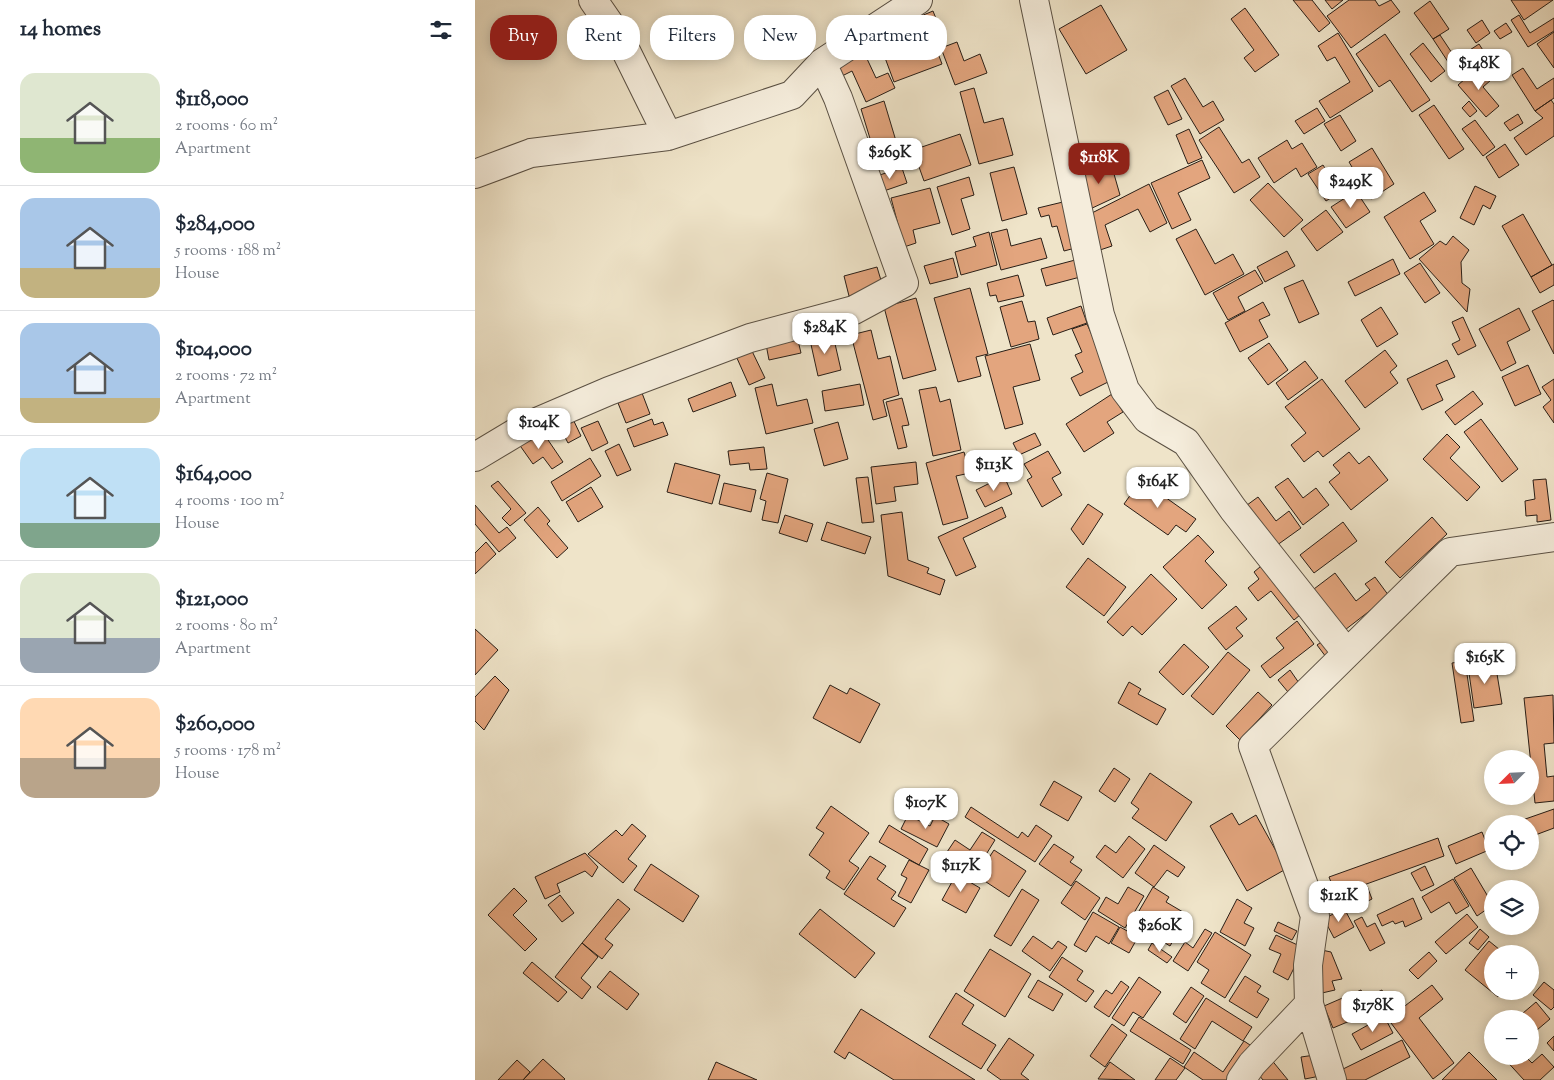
<!DOCTYPE html>
<html lang="en">
<head>
<meta charset="utf-8">
<style>
  :root { --surface:#fff; --page:#f6f6f7; --text:#1f2937; --muted:#747a83; --line:#e0e1e3; --accent:#8f2418 }
  body { margin:0; font-family:"Sorts Mill Goudy",serif; background:var(--page); color:var(--text); height:100vh; display:flex; flex-direction:column; font-size:19px; white-space:nowrap }
  * { box-sizing:border-box; margin:0 }
  p { font-size:16px; color:var(--muted) }
  .icon { flex:none; width:28px; height:28px; fill:none; stroke:currentColor; stroke-width:2; stroke-linecap:round; stroke-linejoin:round }
  .map { position:relative; flex:1; overflow:hidden }
  .sheet { display:flex; flex-direction:column; background:var(--surface); width:475px }
  .sheet>* { flex:none }
  .guide { position:absolute; left:15px; top:15px; width:475px; height:45px; display:flex; gap:10px }
  .needle { width:32px; rotate:246deg }
  .tools { position:absolute; left:1009px; top:750px; display:grid; gap:10px }
  .tools a { display:grid; place-items:center; width:55px; height:55px; border-radius:50%; background:var(--surface); box-shadow:0 2px 12px #0003; font-size:25px }
  .price { position:absolute; translate:-50% -42px; padding:0 11px; border-radius:10px; background:#fff; color:#222; font-size:16px; line-height:32px; filter:drop-shadow(0 1px 2px #0008) }
  .price::after { content:''; position:absolute; left:50%; top:30px; width:15px; height:11px; margin-left:-8px; background:inherit; clip-path:polygon(0 0,100% 0,50% 100%) }
  .price.selected { background:var(--accent); color:#fff }
  ul { padding:0; list-style:none }
  li { display:flex; align-items:center; gap:15px; height:125px; padding:0 20px }
  li+li { border-top:1px solid var(--line) }
  li span { display:grid; place-items:center; flex:none; width:140px; height:100px; border-radius:15px; color:#555 }
  li>.icon { margin-inline-start:auto }
  span .icon { width:60px; height:60px; fill:#fffc; stroke-width:1 }
  li b { font-size:21px }
  h2 { display:flex; justify-content:space-between; align-items:center; height:60px; padding:0 20px; font-size:21px }
  .chip { padding:0 18px; border-radius:20px; background:var(--surface); box-shadow:0 2px 12px #0003; font-size:18px; line-height:45px }
  .chip.selected { background:var(--accent); color:#fff }
  main { display:flex; flex:1; min-height:0 }
  .map>svg:first-child { display:block }
  .building { fill:#e3a57e; stroke:#291e16 }
  .lines { fill:none; stroke-linecap:round; stroke-linejoin:round }
  .minor-casing { stroke:#5a5043; stroke-width:30 }
  .minor { stroke:#f5eddc; stroke-width:28 }
</style>
</head>
<body>
<main>
<section class="sheet">
<h2>14 homes<svg class="icon" aria-label="filters" viewBox="0 0 24 24"><path d="M4 7h16M4 17h16"/><circle cx="9" cy="7" r="2"/><circle cx="15" cy="17" r="2"/></svg></h2>
<ul>
<li><span style="background:linear-gradient(#dfe7d0 65%,#8fb573 0)"><svg class="icon" aria-label="home" viewBox="0 0 24 24"><path d="M3 11l9-7 9 7M6 9v11h12V9"/></svg></span><div><b>$118,000</b><p>2 rooms · 60 m²</p><p>Apartment</p></div></li>
<li><span style="background:linear-gradient(#a9c7e8 70%,#c2b280 0)"><svg class="icon" aria-label="home" viewBox="0 0 24 24"><path d="M3 11l9-7 9 7M6 9v11h12V9"/></svg></span><div><b>$284,000</b><p>5 rooms · 188 m²</p><p>House</p></div></li>
<li><span style="background:linear-gradient(#a9c7e8 75%,#c2b280 0)"><svg class="icon" aria-label="home" viewBox="0 0 24 24"><path d="M3 11l9-7 9 7M6 9v11h12V9"/></svg></span><div><b>$104,000</b><p>2 rooms · 72 m²</p><p>Apartment</p></div></li>
<li><span style="background:linear-gradient(#bfe0f5 75%,#7fa58c 0)"><svg class="icon" aria-label="home" viewBox="0 0 24 24"><path d="M3 11l9-7 9 7M6 9v11h12V9"/></svg></span><div><b>$164,000</b><p>4 rooms · 100 m²</p><p>House</p></div></li>
<li><span style="background:linear-gradient(#dfe7d0 65%,#9aa5b1 0)"><svg class="icon" aria-label="home" viewBox="0 0 24 24"><path d="M3 11l9-7 9 7M6 9v11h12V9"/></svg></span><div><b>$121,000</b><p>2 rooms · 80 m²</p><p>Apartment</p></div></li>
<li><span style="background:linear-gradient(#ffd9b3 60%,#b9a48a 0)"><svg class="icon" aria-label="home" viewBox="0 0 24 24"><path d="M3 11l9-7 9 7M6 9v11h12V9"/></svg></span><div><b>$260,000</b><p>5 rooms · 178 m²</p><p>House</p></div></li>
</ul>
</section>
<div class="map">
<svg width="1079" height="1080" viewBox="0 0 1079 1080">
  <rect width="100%" height="100%" fill="#efe4c9"/>
  <filter id="stains"><feTurbulence type="fractalNoise" baseFrequency=".004" numOctaves="4"/><feColorMatrix values="0 0 0 0 .2 0 0 0 0 .09 0 0 0 0 .02 0 0 0 .5 -.17"/></filter>
  <radialGradient id="worn" r=".72"><stop offset=".6" stop-color="#630" stop-opacity="0"/><stop offset="1" stop-color="#630" stop-opacity=".3"/></radialGradient>
  <path class="building" d="M818,0h19l18,23 -11,9z
    M850,0h18l-11,9z
    M874,0h26l4,6 12,-6 9,12 -49,36 -24,-32z
    M1036,0h42l-29,20z
    M955,1l19,28 -16,10 -19,-26z
    M626,5l26,45 -41,24 -27,-45z
    M770,8l34,47 -24,17 -11,-14 10,-8 -23,-31z
    M458,11l10,25 -18,8 -5,-11 -10,5 -6,-15z
    M1044,15l11,18 24,-15v13l-26,16 -17,-27z
    M1007,20l8,13 -14,10 -9,-13z
    M1031,23l6,9 -12,7 -6,-8z
    M420,32l11,27 30,-11 6,16 -48,18 -16,-43z
    M1079,32v36l-17,-24z
    M863,33l35,58 -43,27 -11,-17 31,-19 -15,-25 -8,4 -9,-15z
    M910,34l45,66 -18,12 -22,-32 -11,7 -23,-33z
    M965,35l16,24 23,-15 9,14 -30,19 -25,-38z
    M482,42l7,19 16,-7 7,19 -32,12 -14,-37z
    M948,43l22,28 -14,11 -21,-28z
    M386,46l15,32 12,-5 7,15 -29,14 -14,-31 -10,5 -8,-17z
    M1005,66l11,14 -8,7 16,19 -13,11 -28,-32z
    M1048,68l14,21 17,-11v20l-19,13 -23,-36z
    M710,78l18,29 10,-6 11,19 -24,14 -29,-48z
    M499,88l10,35 19,-5 10,37 -34,9 -19,-72z
    M693,90l14,29 -14,6 -14,-28z
    M1076,100l3,4v32l-28,19 -12,-17 29,-20 -8,-7z
    M409,101l18,60 -23,7 -18,-59z
    M994,101l8,10 -7,6 -8,-9z
    M959,105l30,44 -15,10 -30,-44z
    M842,108l8,13 -21,13 -9,-13z
    M1043,114l5,9 -13,8 -6,-8z
    M865,115l16,26 -15,10 -17,-27z
    M1000,120l20,27 -12,9 -21,-27z
    M744,127l23,36 7,-4 11,18 -26,16 -35,-53z
    M714,129l13,29 -14,6 -12,-29z
    M485,134l11,31 -47,16 -11,-31z
    M812,140l5,9 10,-6 15,24 -16,10 -5,-9 -22,15 -16,-25z
    M1030,144l14,21 -20,13 -13,-21z
    M897,148l22,36 -23,15 -22,-37z
    M727,160l8,18 -32,15 13,27 -19,9 -21,-46z
    M618,164l1,6 18,-3 8,28 -32,15 -8,-44z
    M848,165l8,13 14,-9 9,14 -28,18 -18,-27z
    M539,167l13,47 -25,7 -12,-48z
    M427,168l5,15 -29,10 -5,-16z
    M494,177l5,18 -13,4 9,30 -18,6 -15,-48z
    M793,183l35,37 -19,17 -34,-37z
    M674,184l18,39 -17,9 -12,-23 -33,16 7,21 -15,5 -9,-36z
    M1000,186l21,10 -6,13 -7,-4 -9,20 -14,-7z
    M455,188l10,35 -27,7 3,13 -12,4 -13,-49z
    M881,191l14,21 -24,16 -15,-21z
    M949,192l12,19 -16,10 14,23 -24,15 -26,-42z
    M592,201l12,46 -15,4 -7,-25 -5,1 -3,-12 -8,2 -3,-9z
    M851,210l17,22 -26,19 -16,-22z
    M1048,214l29,51 -21,12 -29,-51z
    M532,229l4,17 30,-8 6,20 -46,12 -10,-37z
    M721,229l19,35 18,-10 11,20 -39,21 -29,-56z
    M514,232l8,33 -36,10 -6,-23 21,-6 -3,-9z
    M978,236l16,14 -8,12 1,21 8,6 -3,23 -48,-53 21,-18 6,4z
    M812,251l8,15 -30,16 -8,-15z
    M478,258l5,19 -28,7 -6,-18z
    M604,259l5,17 -38,10 -5,-17z
    M918,259l7,15 -45,22 -7,-14z
    M945,263l20,30 -15,10 -21,-30z
    M1079,264v21l-14,8 -9,-16z
    M402,267l6,20 -34,9 -5,-20z
    M780,270l8,13 -25,14 7,14 -17,9 -15,-27z
    M543,275l6,21 -26,6 -2,-7 -6,1 -3,-13z
    M828,280l16,34 -20,9 -15,-35z
    M495,288l18,66 -12,3 5,19 -23,6 -24,-84z
    M441,298l20,72 -33,9 -19,-72z
    M1078,300l1,1v53l-22,-43z
    M547,301l6,21 7,-1 4,18 -28,8 -11,-40z
    M788,302l7,13 -11,5 9,17 -28,15 -15,-29z
    M606,306l6,17 -34,12 -6,-17z
    M906,307l17,27 -21,13 -16,-27z
    M1044,308l11,22 -23,12 9,21 -15,8 -22,-42z
    M988,317l13,29 -18,9 -6,-11 8,-4 -8,-18z
    M612,324l25,56 -32,16 -9,-18 12,-6 -8,-17 7,-3 -10,-23z
    M396,330l7,29 12,-3 9,39 -16,5 4,16 -14,4 -22,-85z
    M321,332l5,21 -32,7 -4,-21z
    M358,335l8,35 -23,6 -8,-36z
    M794,343l19,27 -20,15 -20,-27z
    M555,344l10,36 -27,7 10,37 -18,5 -20,-73z
    M276,349l14,29 -16,7 -13,-29z
    M910,350l12,16 -7,6 8,11 -33,25 -20,-27z
    M972,360l8,17 -19,8 7,15 -21,10 -15,-31z
    M830,361l13,17 -30,22 -12,-17z
    M1053,365l13,29 -26,12 -13,-29z
    M847,379l38,50 -37,28 -5,-6 -14,11 -13,-17 15,-12 -21,-26z
    M1079,379v44l-11,-16 8,-7 -9,-13z
    M256,382l5,14 -43,16 -5,-13z
    M297,384l5,22 30,-7 6,24 -47,11 -11,-46z
    M385,384l4,21 -39,6 -3,-20z
    M461,387l4,15 10,-3 11,51 -28,6 -14,-66z
    M998,391l10,13 -28,21 -10,-13z
    M167,393l8,21 -24,9 -8,-20z
    M637,394l11,18 -16,10 7,11 -30,19 -18,-28z
    M427,398l7,27 -7,1 5,21 -9,2 -12,-47z
    M96,415l10,21 -13,7 -11,-21z
    M177,419l2,6 9,-3 5,13 -34,12 -7,-18z
    M1006,419l37,50 -16,13 -38,-50z
    M123,421l10,22 -16,8 -11,-23z
    M363,422l10,37 -24,7 -10,-37z
    M57,430l8,12 6,-5 17,25 -11,7 -9,-12 -10,7 -17,-24z
    M560,433l6,12 -22,10 -6,-12z
    M972,434l13,13 -10,11 30,29 -13,14 -44,-42z
    M144,444l12,26 -14,6 -12,-25z
    M289,447l3,22 -17,1 -1,-7 -19,2 -2,-14z
    M573,451l13,22 -9,5 10,17 -20,12 -15,-27 5,-3 -8,-13z
    M489,452l6,21 -14,3 12,42 -25,7 -17,-62z
    M874,452l10,12 10,-8 19,24 -37,30 -22,-28 11,-9 -7,-8z
    M115,458l11,18 -39,25 -11,-19z
    M441,462l2,22 -24,3 2,14 -20,3 -5,-37z
    M200,463l45,12 -8,29 -45,-12z
    M292,473l21,6 -10,44 -16,-3 4,-19 -6,-2z
    M529,476l8,18 -27,13 -9,-17z
    M393,477l6,45 -12,1 -6,-45z
    M813,478l15,20 13,-10 13,17 -26,20 -28,-38z
    M1071,479l5,41 -14,2v-7l-11,1 -1,-15 10,-2 -2,-19z
    M666,480l55,39 -10,13 -10,-7 -8,10 -44,-31z
    M23,481l28,32 -16,13 -8,-8 9,-9 -20,-23z
    M249,483l32,7 -5,22 -32,-8z
    M116,487l12,20 -25,15 -12,-20z
    M783,497l18,24 13,-10 12,17 -28,20 -30,-40z
    M613,504l15,10 -20,31 -12,-16z
    M0,505l24,28 8,-6 9,11 -17,14 -24,-28z
    M63,507l12,14 -3,3 21,24 -11,10 -33,-38z
    M527,507l4,10 -43,21 13,29 -20,9 -18,-39z
    M427,512l6,48 21,8 -2,5 18,7 -5,15 -52,-19 -7,-61z
    M310,515l28,9 -6,18 -28,-9z
    M957,517l15,17 -47,44 -15,-16z
    M352,522l44,15 -6,17 -44,-14z
    M868,522l14,19 -43,32 -14,-18z
    M723,535l16,17 -9,9 22,24 -25,24 -39,-42z
    M11,542l10,12 -21,20v-21z
    M613,558l38,29 -22,29 -38,-29z
    M792,561l39,49 -12,10 -23,-29 -13,10 -10,-13 11,-9 -5,-7z
    M860,573l21,28 14,-11 -5,-6 10,-7 14,19 -48,37 -31,-41z
    M676,574l26,25 -35,36 -10,-9 -9,10 -16,-14z
    M761,606l11,13 -11,9 7,8 -17,14 -18,-22z
    M822,621l17,23 -44,34 -9,-12 23,-18 -8,-10z
    M0,629l23,21 -23,25z
    M852,638l9,12 -10,7 -9,-12z
    M709,644l25,23 -26,28 -24,-23z
    M753,652l22,18 -37,45 -22,-19z
    M990,661l9,60 -13,2 -9,-60z
    M1020,662l7,42 -28,4 -6,-42z
    M815,670l9,13 -11,9 -10,-12z
    M20,676l14,14 -25,40 -9,-9v-24z
    M654,682l12,7 -3,5 28,15 -9,16 -39,-22z
    M355,685l17,9 3,-6 30,16 -20,39 -47,-25z
    M783,692l14,13 -32,35 -14,-14z
    M1078,695l1,48 -10,1 3,33 7,-1v25l-19,2 -11,-105z
    M639,768l16,11 -15,23 -16,-11z
    M675,773l42,29 -26,39 -34,-23 7,-9 -8,-6z
    M579,781l28,16 -14,24 -28,-16z
    M356,806l38,27 -20,28 10,7 -15,22 -18,-12 4,-7 -21,-16 15,-22 -8,-5z
    M496,807l47,31 4,-6 6,5 8,-12 16,11 -17,26 -70,-45z
    M1079,809v19l-24,9v-13h-19z
    M757,813l7,12 17,-10 30,54 -39,22 -37,-65z
    M433,815l22,11 5,-10 14,8 -12,23 -36,-18z
    M157,824l14,12 -18,23 9,7 -14,17 -35,-29 28,-24 6,6z
    M414,825l39,24 -9,16 -40,-23z
    M1018,830v17l-6,-15z
    M507,832l13,8 -21,34 -29,-19 10,-15 15,10z
    M1007,832l7,18 -33,14 -8,-18z
    M654,836l16,13 -22,29 -27,-21 9,-12 11,8z
    M963,838l6,18 -108,39 -7,-18z
    M579,844l20,13 -4,5 12,8 -11,16 -32,-22z
    M679,845l31,22 -7,10 -11,-7 -13,17 -19,-14z
    M519,850l32,21 -17,26 -32,-21z
    M110,853l13,14 -6,10 -7,-6 -28,13 3,8 -15,7 -10,-22z
    M395,856l16,10 -9,13 19,13 -5,7 15,9 -12,19 -50,-33z
    M434,860l20,10 -18,33 -13,-7 9,-18 -6,-3z
    M176,864l48,32 -16,26 -49,-32z
    M950,866l9,19 -13,6 -10,-18z
    M996,868l22,37 -16,11 -23,-38z
    M476,871l29,17 -14,25 -24,-13 11,-20 -5,-2z
    M978,879l16,27 -13,8 -7,-12 -18,11 -9,-16z
    M601,881l24,17 -15,22 -24,-17z
    M892,886l5,13 -24,12 -6,-13z
    M653,887l16,9 -19,32 -27,-17 8,-14 12,7z
    M678,887l16,10 -3,5 22,13 -18,31 -38,-23z
    M39,888l13,13 -14,14 24,24 -12,12 -37,-36z
    M547,889l17,11 -28,46 -17,-10z
    M85,895l14,18 -12,9 -14,-17z
    M938,898l9,21 -17,8 -2,-6 -8,3 -2,-3 -11,5 -5,-11z
    M143,899l12,10 -25,30 8,6 -11,14 -20,-16z
    M762,899l15,9 -8,15 10,5 -9,18 -25,-14z
    M869,908l10,19 -20,11 -10,-19z
    M345,909l55,44 -20,25 -56,-44z
    M618,912l26,15 -10,17 -13,-8 -10,16 -12,-7z
    M992,914l11,13 -32,27 -11,-12z
    M887,917l5,10 8,-4 10,20 -15,8 -16,-30z
    M803,922l19,9 -5,9 -18,-9z
    M645,927l18,10 -9,16 -18,-10z
    M730,929l7,4 -24,38 -15,-10 12,-19 8,6z
    M1005,929l9,8 -11,13 -9,-7z
    M740,932l36,23 -26,43 -24,-15 8,-13 -12,-8z
    M801,935l28,13 -16,32 -15,-8 8,-18 -12,-5z
    M558,936l19,13 6,-8 9,6 -17,24 -28,-20z
    M1014,941l16,13h-12v37h10l-5,6 -33,-27z
    M107,943l16,14 -17,21 10,9 -9,12 -27,-22z
    M677,943l20,14 -5,6 -19,-13z
    M515,949l41,25 -26,43 -41,-26z
    M842,949l14,3 11,27 -10,2 3,9 -13,3z
    M954,952l8,9 -19,18 -9,-9z
    M587,957l21,14 -6,9 17,11 -8,11 -37,-25z
    M57,962l35,30 -9,10 -35,-29z
    M135,971l29,23 -12,16 -30,-23z
    M770,976l16,10 -4,6 12,7 -12,19 -28,-17z
    M664,977l22,15 -18,26 -10,-6 -9,14 -12,-8z
    M563,980l25,14 -10,17 -25,-14z
    M646,981l8,6 -20,30 -15,-10 12,-17 6,4z
    M1069,982l10,8v17l-3,3 -18,-15z
    M957,985l11,14 -24,19 35,45 -21,16 -45,-60z
    M716,987l13,9 -18,27 -13,-9z
    M886,990l4,8 17,-8 6,15 -55,23 -9,-22z
    M481,993l18,12 -12,19 34,21 -15,24 -52,-32z
    M731,998l46,29 -9,14 -31,-20 -17,28 -15,-10z
    M1061,1002l14,17 -13,11 -7,-6v-5h-14z
    M386,1009l114,71h-81l-45,-28 -4,7 -11,-7z
    M909,1016l9,17 -32,17 -9,-16z
    M664,1017l52,33 -8,14 -53,-33z
    M637,1024l15,11 -22,32 -15,-11z
    M1079,1036v15l-7,-8z
    M534,1038l25,17 -13,19 8,6h-28l-14,-10z
    M927,1040l8,17 -45,23h-24l-2,-9z
    M769,1041l12,8 -22,31h-31l-19,-13 10,-15 29,20z
    M994,1052l28,28h-55z
    M1067,1054l12,13 -14,13h-16l-22,-24h23l7,7z
    M840,1055l5,21 -15,3 -4,-22z
    M695,1058l15,10 -9,12h-21z
    M795,1058l18,22h-25l-8,-10z
    M68,1059l22,20 -1,1h-41z
    M42,1060l13,12 -7,8h-25z
    M241,1062l41,18h-49z
    M635,1062l25,18 -37,-1z"/>
  <g class="lines">
    <defs>
      <path id="minor" d="M118,0l27,39 48,97
        M559,0l66,315 25,75 22,29 39,23 47,67 113,143
        M0,174l56,-21 137,-17 124,-41 30,-32
        M0,457l50,-30 84,-36 141,-53 104,-28 50,-27 -66,-185 -16,-35 96,-63
        M766,1080l11,-16 57,-60
        M857,1080l-23,-76 -1,-39 7,-49 -62,-170 197,-194 104,-15"/>
    </defs>
    <use href="#minor" class="minor-casing"/>
    <use href="#minor" class="minor"/>
  </g>
  <rect width="100%" height="100%" filter="url(#stains)"/>
  <rect width="100%" height="100%" fill="url(#worn)"/>
</svg>
<div class="tools">
<a><svg class="needle" viewBox="-14 -14 28 28"><path d="M0-13l5 13h-10z" fill="#e53935"/><path d="M0 13l5-13h-10z" fill="#747a83"/></svg></a>
<a><svg class="icon" aria-label="locate" viewBox="0 0 24 24"><circle cx="12" cy="12" r="6"/><path d="M12 2v4M12 18v4M2 12h4M18 12h4"/></svg></a>
<a><svg class="icon" aria-label="layers" viewBox="0 0 24 24"><path d="M12 4l9 5-9 5-9-5zM3 14l9 5 9-5"/></svg></a>
<a>+</a>
<a>−</a>
</div>
<b class="price" style="left:1004px;top:91px">$148K</b>
<b class="price" style="left:415px;top:180px">$269K</b>
<b class="price selected" style="left:624px;top:185px">$118K</b>
<b class="price" style="left:876px;top:209px">$249K</b>
<b class="price" style="left:350px;top:355px">$284K</b>
<b class="price" style="left:64px;top:450px">$104K</b>
<b class="price" style="left:519px;top:492px">$113K</b>
<b class="price" style="left:683px;top:509px">$164K</b>
<b class="price" style="left:1010px;top:685px">$165K</b>
<b class="price" style="left:451px;top:830px">$107K</b>
<b class="price" style="left:486px;top:893px">$117K</b>
<b class="price" style="left:864px;top:923px">$121K</b>
<b class="price" style="left:685px;top:953px">$260K</b>
<b class="price" style="left:898px;top:1033px">$178K</b>
<div class="guide">
<a class="chip selected">Buy</a>
<a class="chip">Rent</a>
<a class="chip">Filters</a>
<a class="chip">New</a>
<a class="chip">Apartment</a>
</div>
</div>
</main>
</body>
</html>
